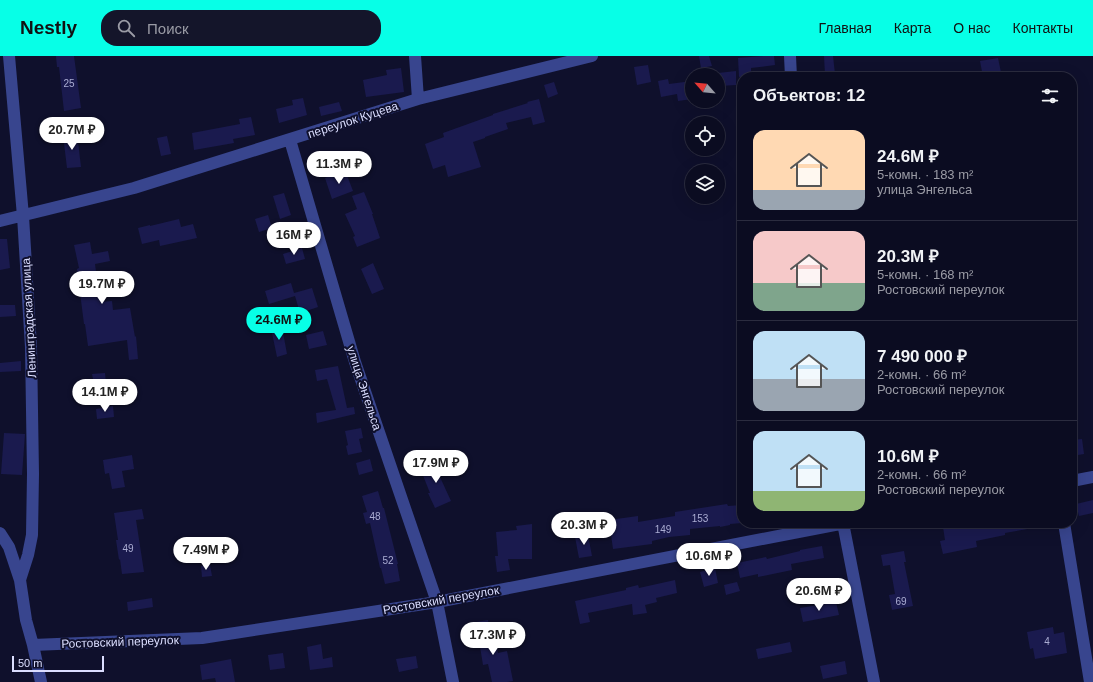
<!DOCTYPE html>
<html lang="ru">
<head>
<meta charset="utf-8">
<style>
  :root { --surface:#0b0c21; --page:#14152a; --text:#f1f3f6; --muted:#9a9ba5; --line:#2b2c3f; --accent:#07ffe7 }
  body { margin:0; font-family:Arial,sans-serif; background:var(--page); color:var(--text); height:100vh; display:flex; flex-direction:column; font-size:15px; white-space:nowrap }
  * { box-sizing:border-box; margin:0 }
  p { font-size:13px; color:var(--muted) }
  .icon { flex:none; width:22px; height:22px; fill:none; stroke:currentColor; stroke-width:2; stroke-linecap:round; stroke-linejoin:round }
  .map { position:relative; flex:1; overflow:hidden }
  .drawer { position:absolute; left:737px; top:16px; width:340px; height:456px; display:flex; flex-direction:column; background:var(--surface); border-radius:16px; box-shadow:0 4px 16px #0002,0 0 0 1px var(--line) }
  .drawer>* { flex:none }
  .needle { width:26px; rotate:297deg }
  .buttons { position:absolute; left:685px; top:12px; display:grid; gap:8px }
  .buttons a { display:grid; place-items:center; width:40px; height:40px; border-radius:50%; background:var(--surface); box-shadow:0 4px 16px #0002,0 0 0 1px var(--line); font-size:20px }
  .scale { position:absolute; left:12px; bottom:10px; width:92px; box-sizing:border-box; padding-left:4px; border:2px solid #dbdeff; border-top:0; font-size:11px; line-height:14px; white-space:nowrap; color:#dbdeff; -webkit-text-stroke:3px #0f102c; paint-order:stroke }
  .price { position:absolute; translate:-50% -34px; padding:0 9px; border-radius:14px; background:#fff; color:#222; font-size:13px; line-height:26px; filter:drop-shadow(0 1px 2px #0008) }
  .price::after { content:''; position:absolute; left:50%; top:24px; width:12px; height:9px; margin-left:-6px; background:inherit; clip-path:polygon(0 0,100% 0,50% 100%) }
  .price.on { background:var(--accent); color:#111 }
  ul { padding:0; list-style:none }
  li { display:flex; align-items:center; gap:12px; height:100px; padding:0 16px }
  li+li { border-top:1px solid var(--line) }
  li span { display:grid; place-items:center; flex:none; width:112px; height:80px; border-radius:12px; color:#555 }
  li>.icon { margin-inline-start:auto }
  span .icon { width:48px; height:48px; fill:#fffc; stroke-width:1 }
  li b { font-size:17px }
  h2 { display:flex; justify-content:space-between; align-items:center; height:48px; padding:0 16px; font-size:17px }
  header { display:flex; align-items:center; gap:24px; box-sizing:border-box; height:56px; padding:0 20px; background:var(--accent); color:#111 }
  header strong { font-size:19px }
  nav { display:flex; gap:22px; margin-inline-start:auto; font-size:14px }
  .search { width:280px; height:36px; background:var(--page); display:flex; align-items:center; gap:10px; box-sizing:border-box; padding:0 14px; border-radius:16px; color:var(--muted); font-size:15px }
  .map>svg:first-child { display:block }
  .building { fill:#1a1a4e }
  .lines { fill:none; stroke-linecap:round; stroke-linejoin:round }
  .minor { stroke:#38458e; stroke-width:12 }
  .labels { text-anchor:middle; stroke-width:4; stroke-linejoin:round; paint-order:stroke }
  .number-label { font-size:10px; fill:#abadd3 }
  .street-label { font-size:12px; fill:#dbdeff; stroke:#0f102c }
</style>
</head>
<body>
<header>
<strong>Nestly</strong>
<div class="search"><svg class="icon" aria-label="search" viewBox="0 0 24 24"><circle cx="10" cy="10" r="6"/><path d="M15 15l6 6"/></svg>Поиск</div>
<nav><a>Главная</a><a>Карта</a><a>О нас</a><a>Контакты</a></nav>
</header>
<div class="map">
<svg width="1093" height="626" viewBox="0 0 1093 626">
  <rect width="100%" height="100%" fill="#0f102c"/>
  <path class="building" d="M56,0h18l7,52 -17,3 -5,-44h-2z
    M699,0h10l3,10 -11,2z
    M763,0h11l1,9 -24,3v8l-12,1 -1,-19z
    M824,0h9l2,18 -10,1z
    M998,2l4,19h-19l-3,-16z
    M648,9l3,17 -14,3 -3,-18z
    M401,12l3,24 -38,5 -3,-17 24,-5 -1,-5z
    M736,15v14l-17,1 -1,-13z
    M668,23l1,5 23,-3v18l-14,2 -1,-7 -16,3 -3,-16z
    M554,26l4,12 -10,4 -4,-13z
    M303,42l4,17 -28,8 -3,-14 17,-4 -1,-5z
    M539,43l6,23 -12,3 -2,-8 -25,6 2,6 -23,8v1l-12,4 8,25 -33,10 -3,-12 -12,4 -8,-25 19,-7 -1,-4 50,-18v-1l35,-11 -1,-1z
    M339,46l3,9 -21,5 -2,-9z
    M251,61l4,18 -22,4 1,4 -40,7 -2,-17 48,-9 -1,-5z
    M77,77l4,34 -14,1 -4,-33z
    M167,80l4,18 -10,2 -4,-18z
    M345,114l8,21 -21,8 -7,-21z
    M364,136l9,22h-1l8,24 -23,9 -4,-10 2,-1 -10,-22 12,-5 -5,-13z
    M284,137l7,22 -11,4 -7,-23z
    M268,159l4,13 -13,4 -4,-13z
    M179,163l2,8 12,-3 4,14 -37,8 -1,-6 -17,4 -4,-16 12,-3v1z
    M0,183h7l3,29 -10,2z
    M90,186l2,12 16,-3 2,10 -15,3 5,38 12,-1 1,9 17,-2 5,29 1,-1 2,23 -9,1 -2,-20 -39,6 -3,-22h-1l-7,-55 2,-1 -5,-23z
    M302,192l3,11 -19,5 -3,-10z
    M373,207l11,26 -12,5 -11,-25z
    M291,227l3,10 18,-5 6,19 -18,6 -5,-17 -26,8 -4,-13z
    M0,249h15l1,11 -16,1z
    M297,262l4,12 -9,3 -4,-13z
    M282,271l5,27 -10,3 -6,-29z
    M323,275l4,14 -18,4 -3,-14z
    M21,305v10l-21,1v-9z
    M338,310l9,42 7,-1 1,7 -38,9 -1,-10 20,-3 -9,-31 -10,2 -2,-11z
    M105,317l1,10 -12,1 -2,-10z
    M113,350l1,11 -17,2 -1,-10z
    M361,372l2,10 -4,1 3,13 -14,3 -2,-9 2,-1 -3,-14z
    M4,377l21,1 -3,41 -21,-1z
    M1082,383l2,15 -12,2v-16z
    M132,399l2,14 -12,2 3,16 -13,2 -3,-16 -4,1 -2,-14z
    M370,403l3,12 -14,4 -3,-12z
    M440,405l4,12 -5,2 12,26 -16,7 -7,-15h2l-10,-25z
    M378,435l5,17h1l14,56h-1l3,17 -15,3 -4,-16h-1l-10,-45 -4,1 -3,-11 4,-1 -5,-16z
    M1093,444v13l-14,3 -3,-12z
    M727,448l1,2 14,-1v18l-12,1v1l-10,2v-1l-30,3v6l-21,2 -17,4v3l-39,5 -4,-29 29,-4v6l37,-6v-4z
    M142,453l2,10 -8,1 8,52 -22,2 -2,-15 -1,1 -3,-20h2l-4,-27z
    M962,467h70l1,5 -28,5v2l-29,6 1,6 -34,7 -3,-13 5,-1 -2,-13z
    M532,468v35h-24l2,11 -13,2 -2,-16h3l-2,-24 21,-2 -1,-4z
    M588,479l4,21 -13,2 -4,-21z
    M822,490l2,12 -33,6 1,6 -34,7v-3l-18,4 -3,-15 29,-6 1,2 33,-8v-1z
    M904,495l2,11h-2l9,44 -21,4 -3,-15 6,-1 -5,-29 -7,1 -2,-11z
    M210,509l2,11 -10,1 -1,-11z
    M715,512l3,15 -14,4 -4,-15z
    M675,524l2,13 -21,5 1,4 -12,3 2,8 -14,2 -1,-11 -44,9 2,9 -10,2 -5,-23 51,-11v-2l12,-3 1,3z
    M737,526l3,9 -14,4 -2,-10z
    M152,542l1,9 -25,4 -1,-9z
    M836,546l3,13 -36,7 -3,-14z
    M488,564l4,29 5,-1 1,5 9,-2 6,30 -6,1h-15l-4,-18 -5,1 -7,-43z
    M1053,571l1,7 10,-2 3,21 -32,6 -2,-11 -3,1 -3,-17z
    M790,586l2,10 -34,7 -2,-10z
    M321,588l2,15 9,-2 1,10 -23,3 -3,-23z
    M283,597l2,15 -15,2 -2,-15z
    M416,600l2,12 -19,4 -3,-13z
    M231,603l4,23h-19l-1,-4 -13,2 -2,-15z
    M845,605l2,13 -24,5 -3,-13z"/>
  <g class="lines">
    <path class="minor" d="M9,0l14,160 8,131 2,127 -1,61 -4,20 -8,25
      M415,0l3,43
      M790,0l1,21
      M290,84l65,222 82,240 16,80
      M0,165l134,-33 284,-89 174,-43
      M1072,425l21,-4
      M843,467l31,159
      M1064,467l26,159
      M0,477l9,14 11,33 6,40 7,25 8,37
      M33,589l169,-7 235,-36 408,-79"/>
  </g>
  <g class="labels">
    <g class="number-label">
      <text x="69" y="31">25</text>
      <text x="375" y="464">48</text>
      <text x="700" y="466">153</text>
      <text x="663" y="477">149</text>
      <text x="128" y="496">49</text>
      <text x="388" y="508">52</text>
      <text x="901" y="549">69</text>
      <text x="1047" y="589">4</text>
    </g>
    <g class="street-label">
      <text transform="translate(353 64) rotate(-18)" y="4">переулок Куцева</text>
      <text transform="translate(29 262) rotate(-93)" y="4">Ленинградская улица</text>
      <text transform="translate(364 332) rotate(72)" y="4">улица Энгельса</text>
      <text transform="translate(441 544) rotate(-10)" y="4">Ростовский переулок</text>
      <text transform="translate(120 586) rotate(-2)" y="4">Ростовский переулок</text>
    </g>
  </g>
</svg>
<div class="buttons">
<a><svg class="needle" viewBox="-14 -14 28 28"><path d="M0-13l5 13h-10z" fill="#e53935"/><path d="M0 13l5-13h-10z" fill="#9a9ba5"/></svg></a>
<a><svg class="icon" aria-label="locate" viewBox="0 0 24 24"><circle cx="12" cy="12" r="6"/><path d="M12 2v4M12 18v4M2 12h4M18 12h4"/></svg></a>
<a><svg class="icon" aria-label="layers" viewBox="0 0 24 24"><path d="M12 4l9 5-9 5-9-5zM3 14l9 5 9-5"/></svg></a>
</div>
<div class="scale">50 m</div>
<b class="price" style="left:72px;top:95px">20.7M ₽</b>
<b class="price" style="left:339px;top:129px">11.3M ₽</b>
<b class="price" style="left:294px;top:200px">16M ₽</b>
<b class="price" style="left:102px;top:249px">19.7M ₽</b>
<b class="price on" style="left:279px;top:285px">24.6M ₽</b>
<b class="price" style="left:105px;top:357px">14.1M ₽</b>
<b class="price" style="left:436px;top:428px">17.9M ₽</b>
<b class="price" style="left:584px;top:490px">20.3M ₽</b>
<b class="price" style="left:206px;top:515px">7.49M ₽</b>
<b class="price" style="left:709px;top:521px">10.6M ₽</b>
<b class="price" style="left:819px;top:556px">20.6M ₽</b>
<b class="price" style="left:493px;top:600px">17.3M ₽</b>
<section class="drawer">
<h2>Объектов: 12<svg class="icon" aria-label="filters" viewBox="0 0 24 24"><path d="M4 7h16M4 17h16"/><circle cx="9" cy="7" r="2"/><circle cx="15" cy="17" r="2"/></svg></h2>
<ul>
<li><span style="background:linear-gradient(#ffd9b3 75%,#9aa5b1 0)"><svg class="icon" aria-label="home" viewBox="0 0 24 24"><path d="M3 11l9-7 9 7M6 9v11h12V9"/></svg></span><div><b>24.6M ₽</b><p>5-комн. · 183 m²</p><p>улица Энгельса</p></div></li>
<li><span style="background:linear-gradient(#f6c9c9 65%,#7fa58c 0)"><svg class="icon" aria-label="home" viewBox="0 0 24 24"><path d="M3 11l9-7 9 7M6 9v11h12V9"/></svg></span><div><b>20.3M ₽</b><p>5-комн. · 168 m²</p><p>Ростовский переулок</p></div></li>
<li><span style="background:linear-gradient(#bfe0f5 60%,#9aa5b1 0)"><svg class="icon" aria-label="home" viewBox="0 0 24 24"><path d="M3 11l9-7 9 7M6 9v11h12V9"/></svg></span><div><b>7 490 000 ₽</b><p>2-комн. · 66 m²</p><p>Ростовский переулок</p></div></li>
<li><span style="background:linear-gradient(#bfe0f5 75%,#8fb573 0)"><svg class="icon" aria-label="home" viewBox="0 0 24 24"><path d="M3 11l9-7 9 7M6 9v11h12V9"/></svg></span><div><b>10.6M ₽</b><p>2-комн. · 66 m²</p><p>Ростовский переулок</p></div></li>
</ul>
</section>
</div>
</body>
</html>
